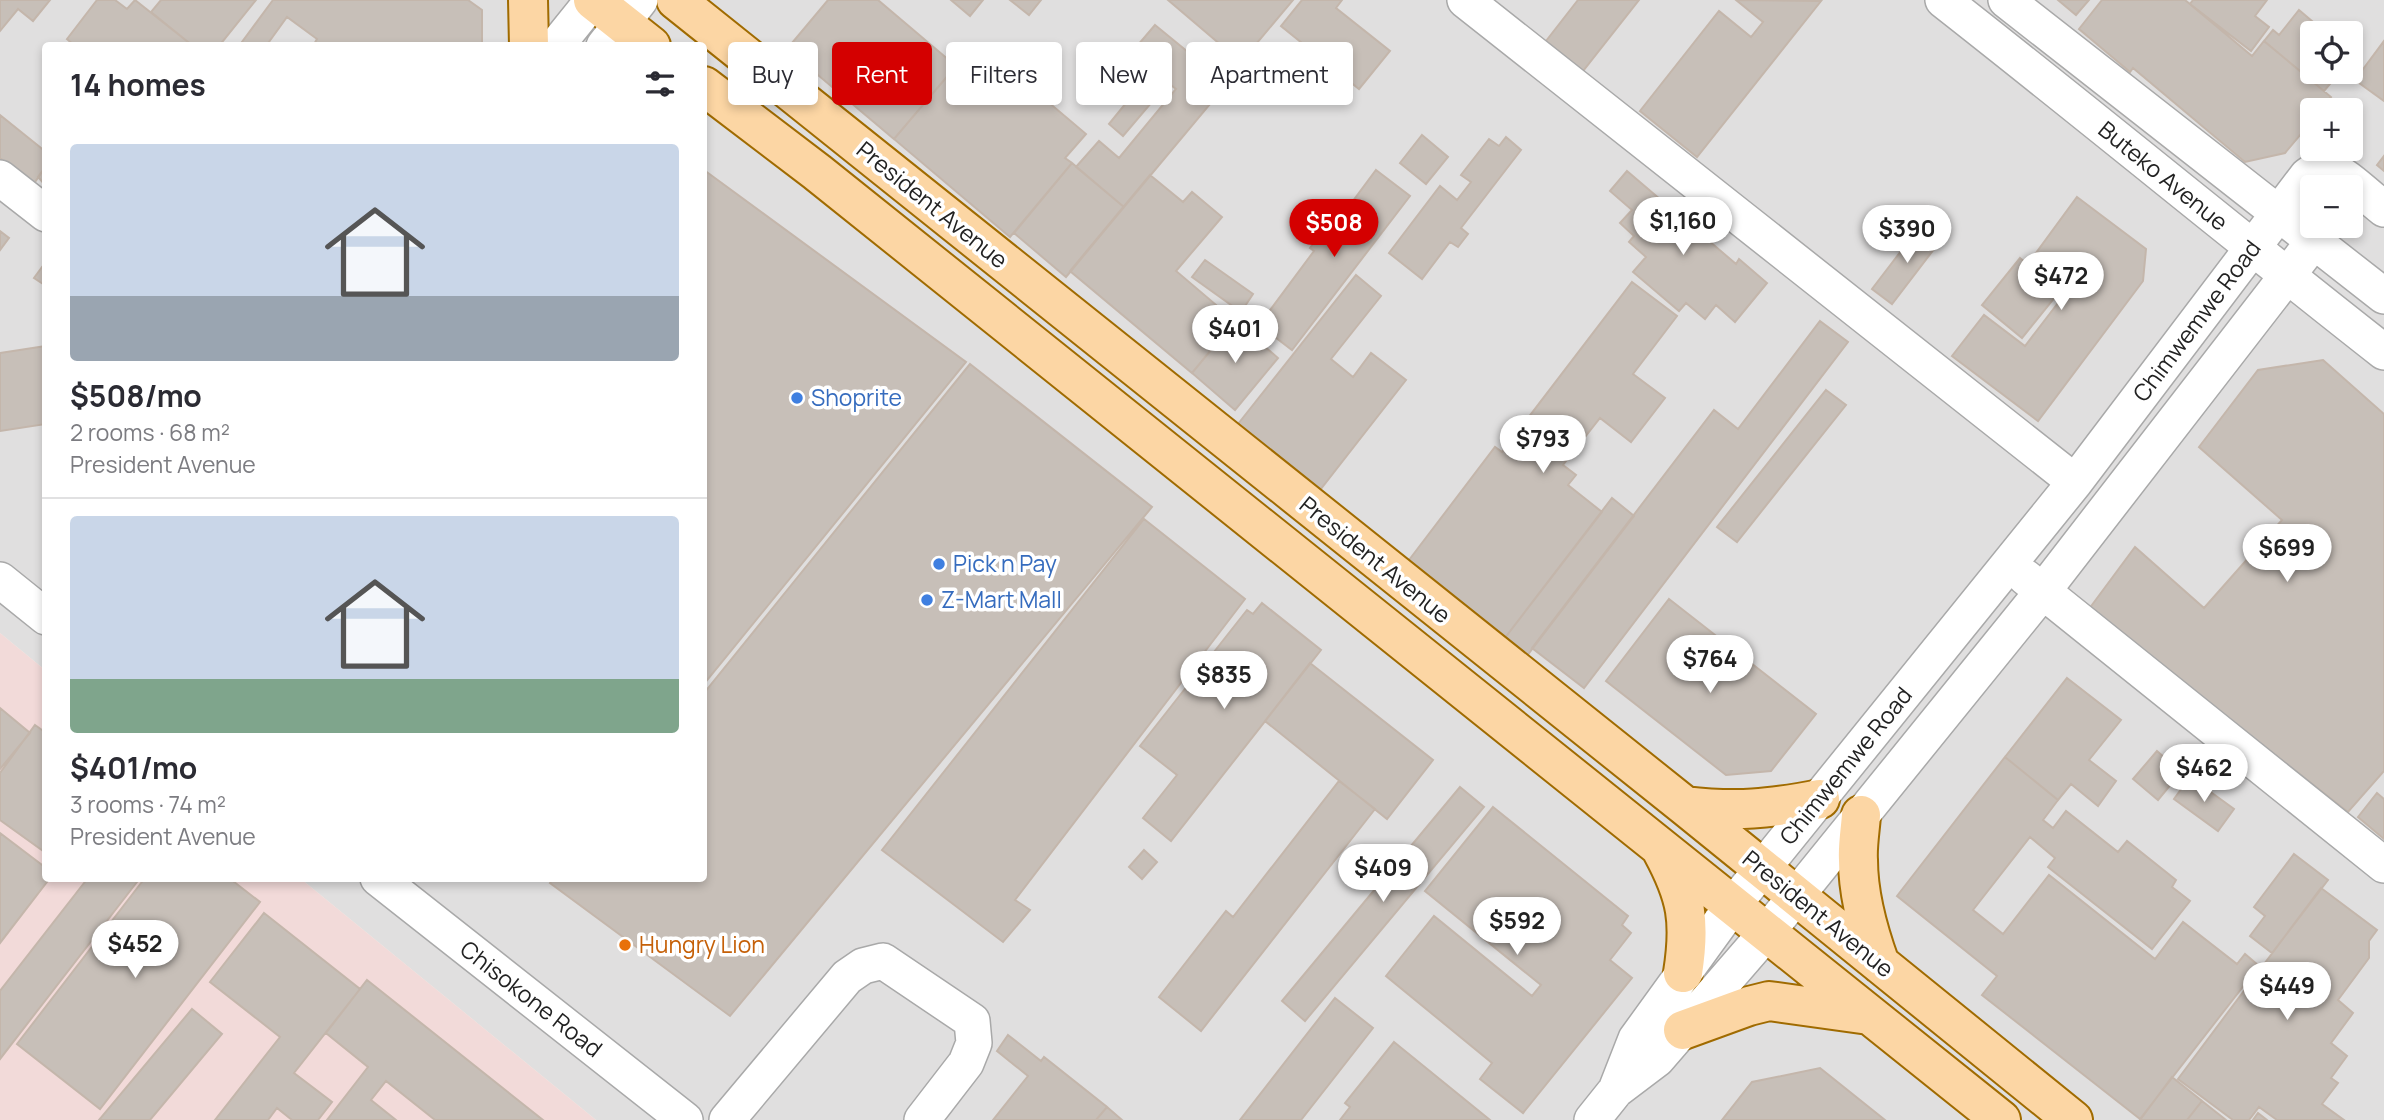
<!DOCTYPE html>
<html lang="en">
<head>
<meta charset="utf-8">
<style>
  :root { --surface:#fff; --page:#f2f2f3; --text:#2b2b33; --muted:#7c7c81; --line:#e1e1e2; --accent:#d40000 }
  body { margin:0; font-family:Manrope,sans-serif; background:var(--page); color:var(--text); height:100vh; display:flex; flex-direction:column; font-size:26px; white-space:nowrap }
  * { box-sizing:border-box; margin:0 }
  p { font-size:23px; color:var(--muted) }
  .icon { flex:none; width:38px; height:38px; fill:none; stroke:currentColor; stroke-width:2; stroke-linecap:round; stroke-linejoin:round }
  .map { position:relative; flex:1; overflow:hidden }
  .side { position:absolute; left:42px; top:42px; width:665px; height:840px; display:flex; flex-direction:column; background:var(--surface); border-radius:7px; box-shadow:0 4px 10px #0003 }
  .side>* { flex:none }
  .hud { position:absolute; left:728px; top:42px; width:665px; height:63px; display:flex; gap:14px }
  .tools { position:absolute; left:2300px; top:21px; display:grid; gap:14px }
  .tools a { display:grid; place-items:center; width:63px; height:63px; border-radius:7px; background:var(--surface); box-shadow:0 4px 10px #0003; font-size:35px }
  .price { position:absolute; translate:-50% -60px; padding:0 16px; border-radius:24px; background:#fff; color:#222; font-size:23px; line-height:46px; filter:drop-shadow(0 2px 4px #0008) }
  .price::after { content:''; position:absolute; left:50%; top:42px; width:21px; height:16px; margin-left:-10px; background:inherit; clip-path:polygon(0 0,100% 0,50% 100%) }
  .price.current { background:var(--accent); color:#fff }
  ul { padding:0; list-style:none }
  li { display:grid; align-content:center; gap:14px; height:371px; padding:0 28px }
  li+li { border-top:2px solid var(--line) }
  li span { display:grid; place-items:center; height:217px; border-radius:7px; color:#555 }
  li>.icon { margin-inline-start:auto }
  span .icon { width:126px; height:126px; fill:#fffc; stroke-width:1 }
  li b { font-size:30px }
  h2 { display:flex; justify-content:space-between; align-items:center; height:84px; padding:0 28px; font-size:30px }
  .chip { padding:0 24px; border-radius:7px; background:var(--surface); box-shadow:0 4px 10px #0003; font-size:24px; line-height:63px }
  .chip.current { background:var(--accent); color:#fff }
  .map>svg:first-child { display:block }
  .residential { fill:#e0dfdf; fill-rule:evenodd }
  .commercial { fill:#f2dad9 }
  .building { fill:#c7bfb8; stroke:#c4b6ab; stroke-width:2 }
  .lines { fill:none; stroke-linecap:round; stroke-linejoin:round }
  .minor-casing { stroke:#a9a9a9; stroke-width:38 }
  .major-casing { stroke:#a06b00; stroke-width:42 }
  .minor { stroke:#fff; stroke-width:35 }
  .major { stroke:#fcd6a4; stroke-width:38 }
  .shop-dot { fill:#3f7fe0; stroke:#fff; stroke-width:2.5 }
  .food-dot { fill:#e8710a; stroke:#fff; stroke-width:2.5 }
  .labels { text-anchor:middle; stroke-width:7; stroke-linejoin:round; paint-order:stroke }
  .street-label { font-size:23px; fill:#222; stroke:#fff }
  .shop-label { font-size:23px; fill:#366cbe; stroke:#fff; text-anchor:start }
  .food-label { font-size:23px; fill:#c56008; stroke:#fff; text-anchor:start }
</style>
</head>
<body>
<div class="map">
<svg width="2384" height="1120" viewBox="0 0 2384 1120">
  <rect width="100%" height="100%" fill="#f2efe9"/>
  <path class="residential" d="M0,0h2384v1120h-1788l-295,-241 403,-1v-832h-658l-1,624 -45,-37zM2312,33h38v39h-38zM2312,110h38v39h-38zM2312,187h38v39h-38z"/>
  <path class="commercial" d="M0,633l45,37 1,208 255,1 295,241h-596z"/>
  <path class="building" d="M0,0h50l-17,21 -15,-12 -18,22z
    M97,0h18l12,9 8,-9 58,46h-118l-8,-7z
    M161,0h95l-37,46h-26l-42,-34z
    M273,0h195l14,10v36h-169l4,-7 -30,-22 -21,29h-27z
    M828,0h50l78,66 -62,73 -107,-90z
    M951,0h32l-13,16z
    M1010,0h31l-12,15z
    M1168,0h125l-52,62z
    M1302,0h40l-6,8 54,43 -31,38 -78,-63z
    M1578,0h61l-56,71 -37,-30z
    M1736,0l85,1 -124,156 -57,-46 79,-100 32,26 12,-15z
    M2058,0h31l-13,15z
    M2102,0h83l67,56 12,-15 67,56 -11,13h-8v11l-27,32 -40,9 -112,-94 -3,4 -51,-43z
    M2193,0h74l-12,16 14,11 -18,24 -61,-47z
    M2299,10l27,23h-14v39h28l-16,19 -60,-50 9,-11 6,5z
    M1155,25l44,36 14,-16 28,22 -117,140 -48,-40 23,-26 20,17 57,-69 -8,-6 -45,53 -14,-12 44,-54 -21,-18z
    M2384,41v60l-29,-21z
    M982,46l104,88 -21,24 7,5 -62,74 -116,-98 62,-73 6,5z
    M0,115l46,37v14l-13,19 -33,-27z
    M1422,135l26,22 -22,27 -26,-21z
    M1506,137l15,13 -60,78 7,6 -10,13 -8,-5 -28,37 -33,-26 51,-67 17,14 14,-18 -10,-7 28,-36 10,7z
    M2384,156v15l-7,-6z
    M1072,163l52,44 -58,70 -52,-44z
    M46,166v20l-8,-9z
    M704,170l262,192 -262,322z
    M1376,170l34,26 -118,154 -33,-25 55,-74 -4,-3 20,-27 5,4z
    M1627,171l109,93 3,-5 28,24 -32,39 -19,-17 -11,14 -19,-16 -7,8 -46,-39 13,-15 -17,-15 5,-6 -14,-13 12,-13 -22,-19z
    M1150,175l33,27 9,-10 30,25 -46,54 59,50 -43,52 -122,-102z
    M2077,197l69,52 -3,32 -105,140 -86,-65 32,-41 41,31 46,-60 -38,-29z
    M1921,225l20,15 -49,64 -20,-15z
    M0,231l9,7 -9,12z
    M2020,258l40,33 -38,47 -40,-33z
    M1205,260l48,34 -12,18 -49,-35z
    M45,263h1v23l-12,-8z
    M1356,275l25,21 -50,63 22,18 18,-24 35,27 -86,110 -82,-66z
    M1632,282l45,34 -44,58 32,24 -34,44 -31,-24 -37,47 13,10 -8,10 34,27 -98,127 -98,-75 89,-117 7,5z
    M1235,321l43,37 -43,52 -43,-37z
    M1820,321l28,21 -264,346 -52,-40 182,-238 24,19z
    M46,346v78l-46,7v-78z
    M2323,360l61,54v357l-36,41 -259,-203 46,-62 69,61 78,-88 -83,-73 59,-77z
    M970,364l182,143 -422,509 -180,-133 4,-5h150v-185z
    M1826,390l20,15 -109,137 -20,-15z
    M1612,498l22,18 -108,141 -22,-18z
    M1144,519l101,80 -230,301 15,10 -27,32 -121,-92z
    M1669,599l147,115 -45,57 -45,4 -120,-94z
    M1262,603l59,47 -150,191 -28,-23 34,-43 -37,-29 107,-136 6,4z
    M1310,663l123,97 -46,59 -122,-98z
    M2067,678l54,42 -32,40 27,21 -18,25 -27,-22 -13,16 -53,-43z
    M0,708l30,25 -30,36z
    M35,725l11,8v120l-46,-33v-47z
    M2157,751l24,21 -23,28 -25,-21z
    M2005,757l53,43 -15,20 10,8 13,-17 52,41 9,-11 49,39 -4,7 18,14 -38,48 -104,-82 7,-9 -25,-21 -57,73 30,24 46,-59 106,84 28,-37 54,42 8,-10 14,12 -119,153 -158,-124 15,-19 -100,-80z
    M2190,777l44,32 -16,22 -44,-32z
    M1339,781l36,28 -174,222 -42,-34 67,-86 7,6z
    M1460,787l24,20 -179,214 -23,-20z
    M2377,793l7,6v40l-26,-22z
    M1493,807l135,109 -6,9 9,8 -21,27 22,18 -109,135 -43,-34 12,-16 -106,-87 48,-60 98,80 9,-11 -116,-94z
    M0,833l46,35v10h4l-50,65z
    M1144,850l13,12 -15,17 -13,-12z
    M2294,854l34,26 -56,73 -22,-17 15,-20 -11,-9z
    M88,878h52l-140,181v-68z
    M145,878h84l31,24 -160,207 -83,-65z
    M2321,888l56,42 -8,11v17l-31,42 15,13 -22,30 16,13 -16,22 7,5 -16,21 22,16h-67l-18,-13 -10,13h-16l-55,-41z
    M264,913l96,76 -66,84 38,29 -14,18h-26l-15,-12 -9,12h-53l65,-83 -70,-55z
    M367,980l176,140h-108l-49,-39 -15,19 25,20h-69l41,-53 -42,-34z
    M1335,998l38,30 -72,92h-61z
    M192,1009l30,25 -72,86h-51z
    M1008,1035l33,26 3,-4 63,50 -11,13h-103l35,-44 -31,-25z
    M1394,1042l96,78h-150l10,-13 -5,-4z
    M1820,1068l65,52h-163l30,-38z
    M2172,1077l30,24 -15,19h-47z
    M2202,1101l24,19h-39z
    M1107,1107l15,13h-26z
    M2258,1113l9,7h-14z"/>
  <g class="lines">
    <defs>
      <path id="minor" d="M1465,0l610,482
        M1943,0c148,116 293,236 441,352
        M2006,0l378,296
        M556,46l37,-46
        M604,46l36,-46
        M0,178l46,36
        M2025,577l359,288
        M0,580l46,37
        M378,878l307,242
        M1616,1090l20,-51 97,-134 342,-423 232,-306c7,-5 12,-10 21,-8 13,2 44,32 56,41
        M727,1120l120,-143 16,-11 20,-5 89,60 2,22 -8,20 -44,57
        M1592,1120l24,-30 41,-31 110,-127 276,-341 271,-350"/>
      <path id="major" d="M528,0l1,46
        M593,0l58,46
        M676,0l1009,806 388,314
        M704,86l113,86 1184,948
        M1685,806c52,6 84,3 135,-7
        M1861,815c-1,15 -4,31 -3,45 0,36 10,71 22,104
        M1662,851c25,46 29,71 21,122
        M1683,1030l66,-24 20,-5 100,14"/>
    </defs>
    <use href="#minor" class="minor-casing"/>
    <use href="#major" class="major-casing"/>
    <use href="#minor" class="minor"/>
    <use href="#major" class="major"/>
  </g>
  <g class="shop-dot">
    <circle cx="797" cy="398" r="7"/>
    <circle cx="939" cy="564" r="7"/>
    <circle cx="927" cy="600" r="7"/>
  </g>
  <circle class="food-dot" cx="625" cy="945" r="7"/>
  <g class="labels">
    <g class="street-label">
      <text transform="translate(2163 176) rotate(39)" y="8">Buteko Avenue</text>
      <text transform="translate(932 205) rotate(39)" y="8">President Avenue</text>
      <text transform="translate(2197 321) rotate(-53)" y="8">Chimwemwe Road</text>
      <text transform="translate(1375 560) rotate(39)" y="8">President Avenue</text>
      <text transform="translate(1846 766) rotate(-51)" y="8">Chimwemwe Road</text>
      <text transform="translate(1818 914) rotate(39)" y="8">President Avenue</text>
      <text transform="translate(531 999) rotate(38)" y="8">Chisokone Road</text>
    </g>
    <g class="shop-label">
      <text x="811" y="406">Shoprite</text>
      <text x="953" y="572">Pick n Pay</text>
      <text x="941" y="608">Z-Mart Mall</text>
    </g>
    <g class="food-label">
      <text x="639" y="953">Hungry Lion</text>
    </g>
  </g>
</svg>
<div class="tools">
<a><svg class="icon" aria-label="locate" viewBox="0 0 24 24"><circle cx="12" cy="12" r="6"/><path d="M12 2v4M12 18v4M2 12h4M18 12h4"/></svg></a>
<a>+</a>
<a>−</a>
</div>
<b class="price" style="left:1683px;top:257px">$1,160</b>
<b class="price current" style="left:1334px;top:259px">$508</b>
<b class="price" style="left:1907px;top:265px">$390</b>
<b class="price" style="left:2061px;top:312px">$472</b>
<b class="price" style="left:1235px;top:365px">$401</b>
<b class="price" style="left:1543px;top:475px">$793</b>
<b class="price" style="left:2287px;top:584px">$699</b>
<b class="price" style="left:1710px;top:695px">$764</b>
<b class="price" style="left:1224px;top:711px">$835</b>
<b class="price" style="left:2204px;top:804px">$462</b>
<b class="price" style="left:1383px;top:904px">$409</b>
<b class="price" style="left:1517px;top:957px">$592</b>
<b class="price" style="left:135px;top:980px">$452</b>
<b class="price" style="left:2287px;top:1022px">$449</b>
<div class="hud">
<a class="chip">Buy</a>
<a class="chip current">Rent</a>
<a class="chip">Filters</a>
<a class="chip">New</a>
<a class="chip">Apartment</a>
</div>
<section class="side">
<h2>14 homes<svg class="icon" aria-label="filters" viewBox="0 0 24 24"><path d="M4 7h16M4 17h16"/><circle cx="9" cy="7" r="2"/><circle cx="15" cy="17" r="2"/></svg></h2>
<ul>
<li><span style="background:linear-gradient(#c9d6e8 70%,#9aa5b1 0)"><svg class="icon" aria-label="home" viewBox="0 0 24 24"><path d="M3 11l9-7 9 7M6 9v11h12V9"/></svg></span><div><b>$508/mo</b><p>2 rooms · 68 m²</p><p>President Avenue</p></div></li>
<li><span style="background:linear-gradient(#c9d6e8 75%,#7fa58c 0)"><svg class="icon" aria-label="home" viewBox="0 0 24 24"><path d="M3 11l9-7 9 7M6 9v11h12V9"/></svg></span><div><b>$401/mo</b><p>3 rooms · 74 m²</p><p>President Avenue</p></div></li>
</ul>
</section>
</div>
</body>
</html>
